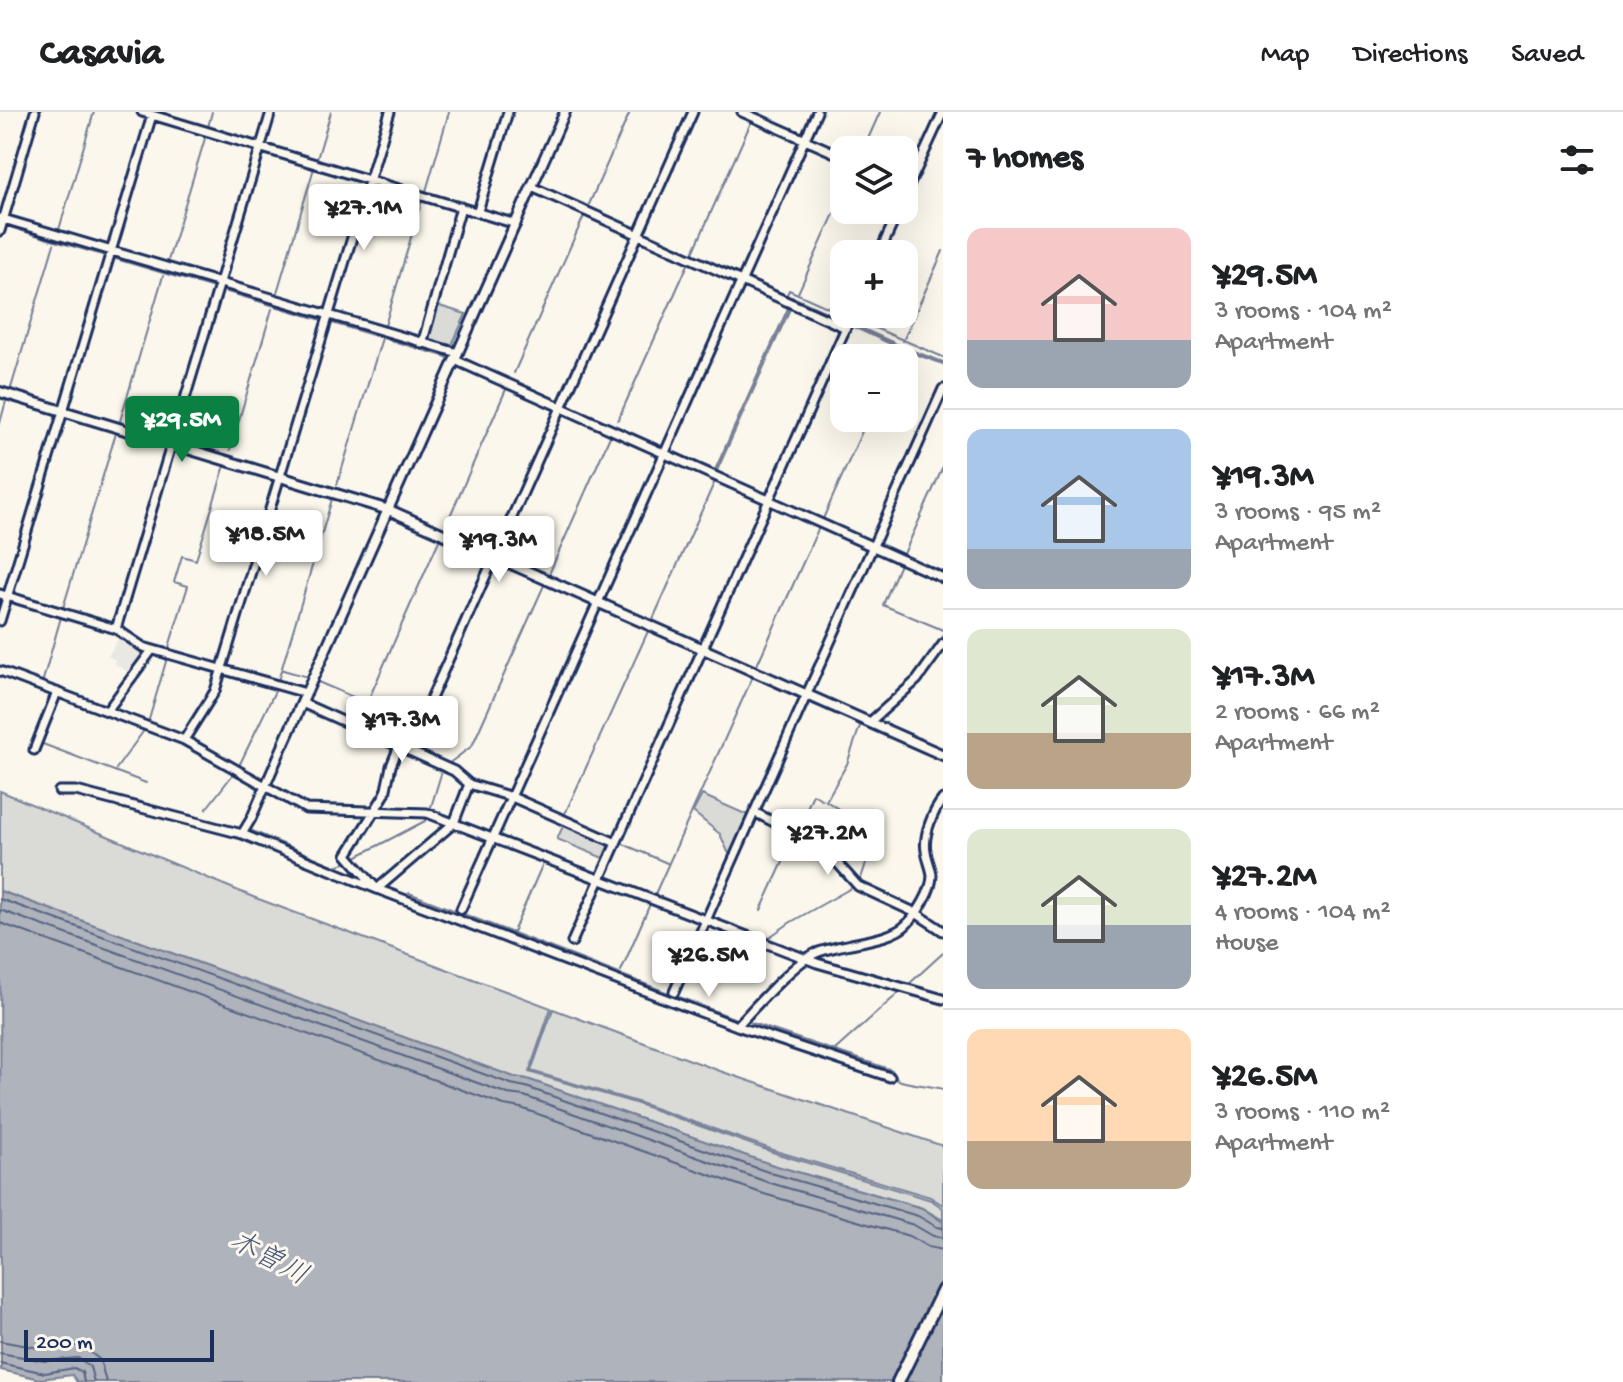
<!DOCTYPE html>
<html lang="en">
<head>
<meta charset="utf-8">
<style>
  :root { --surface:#fff; --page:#f6f6f6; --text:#202124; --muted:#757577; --line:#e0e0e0; --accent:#0b8043 }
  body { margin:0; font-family:"Gochi Hand","Klee One",sans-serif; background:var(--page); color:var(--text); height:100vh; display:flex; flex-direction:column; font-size:30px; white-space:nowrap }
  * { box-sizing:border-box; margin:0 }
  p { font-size:26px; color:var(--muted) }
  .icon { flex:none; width:44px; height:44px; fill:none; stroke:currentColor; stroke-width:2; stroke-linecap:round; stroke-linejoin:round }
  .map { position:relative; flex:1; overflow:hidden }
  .side { display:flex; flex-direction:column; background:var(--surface); width:680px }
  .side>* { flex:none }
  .fabs { position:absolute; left:830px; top:24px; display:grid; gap:16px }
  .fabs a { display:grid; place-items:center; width:88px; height:88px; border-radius:16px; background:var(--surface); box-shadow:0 8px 32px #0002; font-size:40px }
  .scale { position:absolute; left:24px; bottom:20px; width:190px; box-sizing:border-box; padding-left:8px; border:4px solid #1b2f5e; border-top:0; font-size:22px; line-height:28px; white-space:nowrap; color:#1b2f5e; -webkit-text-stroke:6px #fbf7ec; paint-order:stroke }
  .price { position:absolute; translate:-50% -68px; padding:0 18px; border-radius:8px; background:#fff; color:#222; font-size:26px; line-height:52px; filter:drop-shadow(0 2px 4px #0008) }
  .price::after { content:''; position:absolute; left:50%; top:48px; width:24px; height:18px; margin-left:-12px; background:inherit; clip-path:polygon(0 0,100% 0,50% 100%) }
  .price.selected { background:var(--accent); color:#fff }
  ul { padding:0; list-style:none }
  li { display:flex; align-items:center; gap:24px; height:200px; padding:0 24px }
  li+li { border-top:2px solid var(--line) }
  li span { display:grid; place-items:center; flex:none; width:224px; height:160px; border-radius:16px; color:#555 }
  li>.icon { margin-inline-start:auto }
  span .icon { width:96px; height:96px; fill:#fffc; stroke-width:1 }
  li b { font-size:34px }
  h2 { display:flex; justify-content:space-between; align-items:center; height:96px; padding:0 24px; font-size:34px }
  header { display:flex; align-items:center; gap:48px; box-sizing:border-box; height:112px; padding:0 40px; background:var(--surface); border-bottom:2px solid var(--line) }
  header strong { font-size:38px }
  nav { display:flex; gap:44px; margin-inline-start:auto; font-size:28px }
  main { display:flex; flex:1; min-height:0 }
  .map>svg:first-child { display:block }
  .built { fill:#eae8e2 }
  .green { fill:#dadad7; stroke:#7a849a; stroke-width:2 }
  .water { fill:#afb3bb; stroke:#747e96; stroke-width:2 }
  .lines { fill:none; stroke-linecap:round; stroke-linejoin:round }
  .shore { stroke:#566483; stroke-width:2 }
  .stream { stroke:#747e96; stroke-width:2 }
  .minor-casing { stroke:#1b2f5e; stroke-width:13 }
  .tertiary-casing { stroke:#1b2f5e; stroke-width:14 }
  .secondary-casing { stroke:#1b2f5e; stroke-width:16 }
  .minor { stroke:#fbf7ec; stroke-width:7 }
  .tertiary { stroke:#fbf7ec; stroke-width:8 }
  .secondary { stroke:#fbf7ec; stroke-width:10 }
  .labels { text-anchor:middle; stroke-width:6; stroke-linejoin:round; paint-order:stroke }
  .water-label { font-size:28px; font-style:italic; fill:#47577a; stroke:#fbf7ec }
</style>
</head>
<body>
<header>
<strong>Casavia</strong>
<nav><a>Map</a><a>Directions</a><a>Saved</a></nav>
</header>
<main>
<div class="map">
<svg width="943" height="1270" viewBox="0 0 943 1270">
  <rect width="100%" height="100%" fill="#fbf7ec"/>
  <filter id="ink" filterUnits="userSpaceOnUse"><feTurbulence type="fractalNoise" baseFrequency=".0125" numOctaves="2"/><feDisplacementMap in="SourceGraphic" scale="16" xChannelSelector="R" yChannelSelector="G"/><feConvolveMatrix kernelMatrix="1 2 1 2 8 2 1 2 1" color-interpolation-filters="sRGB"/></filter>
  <g filter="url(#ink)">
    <path class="built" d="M121,522l25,18 -14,23 -18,-12 1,-3 -7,-4z"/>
    <path class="green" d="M436,193l30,9 -16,35 -25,-7z
      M0,679l253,106 298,111 -22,64 106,31 143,51 153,46 12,8v12l-21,-12 -149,-43 -246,-86 -13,-2 -514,-186z
      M702,683l48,21 -17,39 -5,-3 -8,-18 -27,-22z
      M564,712l45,20 -6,14 -46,-19z
      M553,897l167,62 223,75v59l-13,-8 -151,-45 -142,-50 -106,-31z"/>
    <path class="water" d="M0,108l451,135 -1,3 -395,-117 -55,-17z
      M793,185l112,51 38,14v2l-39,-14 -110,-50 -78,173 -258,-117 257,114z
      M0,779l514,186 13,2 246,86 149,43 21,14v160h-866l-5,-7 -32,4 -39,-9z"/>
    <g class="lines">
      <path class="shore" d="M0,787l511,185 15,3 245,86 147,43 19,11 6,1
        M0,798l508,184 16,2 243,86 147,43 19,11 10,2
        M0,811l504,182 17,3 243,86 145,42 19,11 15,3
        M0,1229l45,8 26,-4 14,3 15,12 6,22
        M0,1241l45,8 33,-3 12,9 4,15
        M0,1251l45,10 29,-5 8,4 2,10"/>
      <path class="stream" d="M208,15l4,-15
        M863,38l17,-38
        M317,47l14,-47
        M426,79l23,-79
        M587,97l43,-97
        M58,121l36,-121
        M692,143l60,-135
        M167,152l39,-129
        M755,171l31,14 3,-7 58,26
        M798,181l46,-101
        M276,184l38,-128
        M854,207l89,38
        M384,217l38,-129
        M903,229l40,-90
        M895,246l2,-4
        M514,261l70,-157
        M11,276l43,-144
        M618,308l71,-158
        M120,309l43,-145
        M0,311l6,-22
        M230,338l42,-141
        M337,373l45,-147
        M822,409l46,-103
        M446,413l61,-138
        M903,444l40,-89
        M900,452l-17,41 60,25
        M550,460l61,-138
        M63,496l53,-175
        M653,507l62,-138
        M120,515l25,17 17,5
        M937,534l6,-10
        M168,538l20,-64 -14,-4 8,-26 14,4 29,-95
        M757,553l62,-138
        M0,554l107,41
        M283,558l25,7
        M43,568l18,-63
        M278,569l54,-182
        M318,570l49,21 73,-165
        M902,577l15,-15
        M148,611l19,-65
        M40,631l106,40
        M448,652l24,-18 73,-163
        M238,656l38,-79
        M116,657l29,-40
        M431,695l11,-36
        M382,696l43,1
        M206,697l28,-36
        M564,704l85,-187
        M798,717l15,-35 10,6
        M250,718l85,36 13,-4
        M621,731l46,20
        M354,746l71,-37 3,-4
        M860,769l14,-41 -1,-9 -47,-30 21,-37 13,-38
        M409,781l327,126
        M655,782l98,-218
        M761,798l34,-74
        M513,820l31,-71
        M768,826l23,-16 62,-35
        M621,859l29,-67
        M871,863l72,20
        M909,872l34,-31
        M746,909l146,49 6,10c15,5 29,5 45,9
        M835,938l67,-60"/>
      <defs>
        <path id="minor" d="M142,0l374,112
          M742,0l102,45
          M904,72l5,2 34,-74
          M532,75l314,141
          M904,86l5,-12
          M478,99l30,-99
          M0,106l458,135
          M0,119l35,-119
          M879,142l20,-44
          M422,232l39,-137
          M455,248l488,218
          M0,482l116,35 27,18 163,46
          M0,509l152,-506
          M116,517l155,-517
          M0,559l184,69 122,69 121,4 390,150 126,36
          M302,591l152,68 15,13 43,13 104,46
          M107,599l45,-61
          M870,610l47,-42 26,-36
          M184,628l31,-49 175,-579
          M399,634l-8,20 -6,28 -38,61 30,34 77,-66 15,-39
          M34,638l23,-58
          M408,638l285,-638
          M59,679h17l166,43 135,55 360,137 153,51
          M754,700l69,35 35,39 58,27 27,18
          M242,722l9,-15 33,-76
          M461,797l356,-797
          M572,830l280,-628
          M674,880l269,-603
          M737,914c18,-19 55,-61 77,-72 25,-12 75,-11 93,-30 11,-11 25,-33 25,-49 -1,-8 -5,-16 -6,-24 -3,-16 7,-40 17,-52"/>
        <path id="tertiary" d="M0,280l389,118 554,245
          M284,631l281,-631"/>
        <path id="secondary" d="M898,1270l45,-92"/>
      </defs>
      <use href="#minor" class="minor-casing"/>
      <use href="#tertiary" class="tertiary-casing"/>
      <use href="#secondary" class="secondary-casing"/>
      <use href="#minor" class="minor"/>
      <use href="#tertiary" class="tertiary"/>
      <use href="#secondary" class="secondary"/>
    </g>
  </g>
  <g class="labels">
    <g class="water-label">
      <text transform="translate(270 1144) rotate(28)" y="10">木曽川</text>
    </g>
  </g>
</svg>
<div class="fabs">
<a><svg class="icon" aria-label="layers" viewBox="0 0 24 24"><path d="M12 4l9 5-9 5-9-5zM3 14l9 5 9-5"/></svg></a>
<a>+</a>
<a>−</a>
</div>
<div class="scale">200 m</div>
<b class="price" style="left:364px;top:140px">¥27.1M</b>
<b class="price selected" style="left:182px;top:352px">¥29.5M</b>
<b class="price" style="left:266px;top:466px">¥18.5M</b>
<b class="price" style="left:499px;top:472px">¥19.3M</b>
<b class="price" style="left:402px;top:652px">¥17.3M</b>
<b class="price" style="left:828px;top:765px">¥27.2M</b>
<b class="price" style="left:709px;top:887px">¥26.5M</b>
</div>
<section class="side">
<h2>7 homes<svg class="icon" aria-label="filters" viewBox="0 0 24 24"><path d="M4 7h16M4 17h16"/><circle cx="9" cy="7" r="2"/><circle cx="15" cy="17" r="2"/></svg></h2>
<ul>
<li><span style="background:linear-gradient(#f6c9c9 70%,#9aa5b1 0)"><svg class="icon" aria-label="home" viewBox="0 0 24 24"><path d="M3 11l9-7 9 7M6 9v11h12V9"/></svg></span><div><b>¥29.5M</b><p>3 rooms · 104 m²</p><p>Apartment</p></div></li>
<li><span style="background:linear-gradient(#a9c7e8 75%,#9aa5b1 0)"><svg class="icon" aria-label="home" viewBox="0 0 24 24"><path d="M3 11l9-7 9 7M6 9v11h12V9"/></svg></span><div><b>¥19.3M</b><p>3 rooms · 95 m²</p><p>Apartment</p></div></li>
<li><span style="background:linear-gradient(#dfe7d0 65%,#b9a48a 0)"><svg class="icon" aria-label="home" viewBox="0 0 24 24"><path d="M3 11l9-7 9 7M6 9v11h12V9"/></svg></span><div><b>¥17.3M</b><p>2 rooms · 66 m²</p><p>Apartment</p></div></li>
<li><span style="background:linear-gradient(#dfe7d0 60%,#9aa5b1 0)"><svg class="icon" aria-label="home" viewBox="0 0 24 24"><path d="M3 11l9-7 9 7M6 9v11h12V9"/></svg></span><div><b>¥27.2M</b><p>4 rooms · 104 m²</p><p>House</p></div></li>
<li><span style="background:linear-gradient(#ffd9b3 70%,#b9a48a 0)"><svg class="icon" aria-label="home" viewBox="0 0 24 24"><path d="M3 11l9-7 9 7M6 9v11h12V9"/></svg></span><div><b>¥26.5M</b><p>3 rooms · 110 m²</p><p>Apartment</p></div></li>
</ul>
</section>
</main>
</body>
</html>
